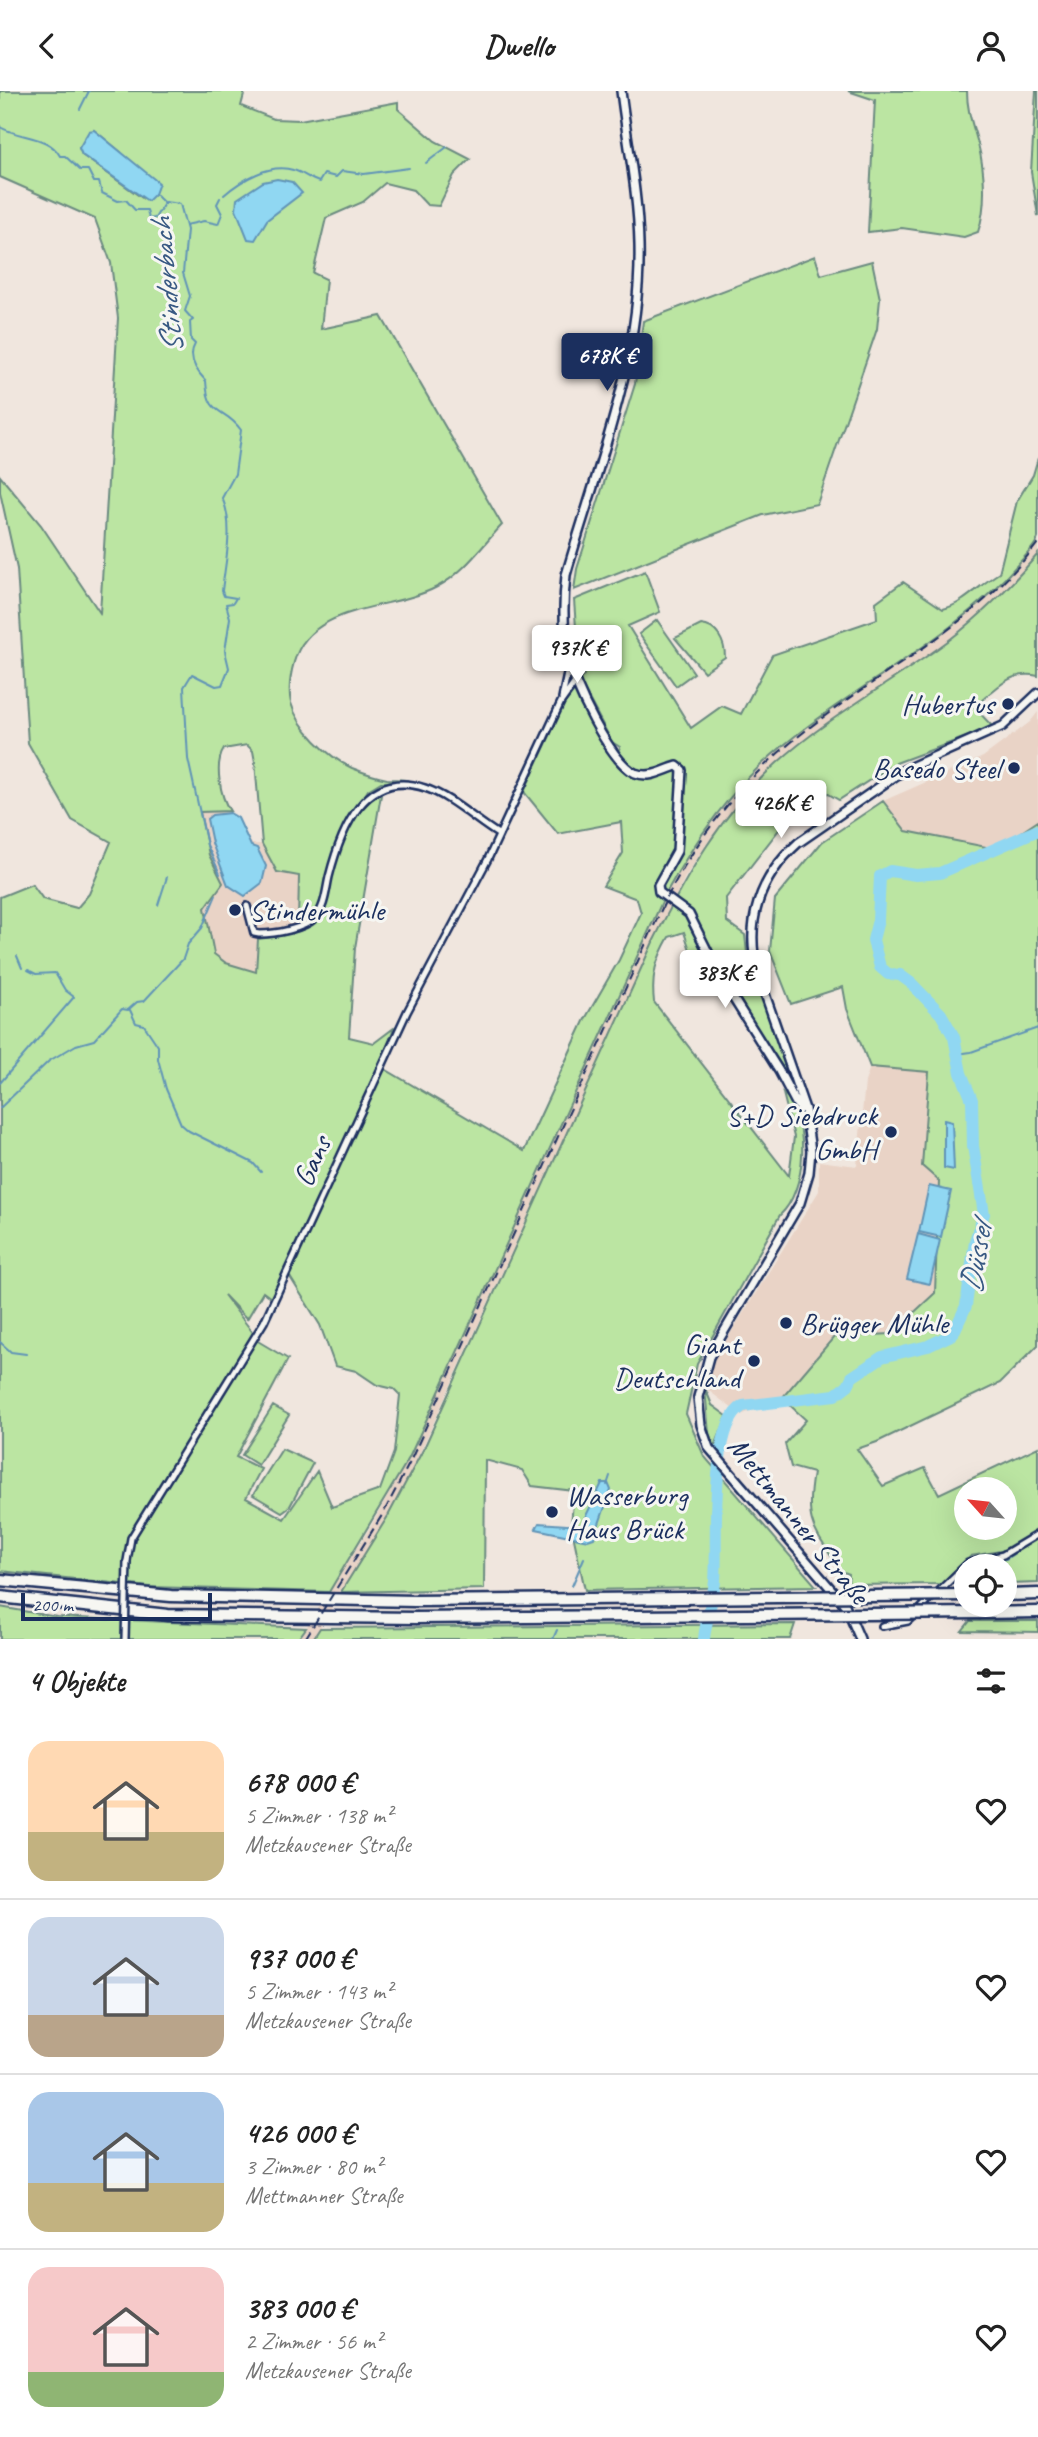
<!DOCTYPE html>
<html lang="de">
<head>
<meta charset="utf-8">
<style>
  :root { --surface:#fff; --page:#f6f6f6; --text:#222; --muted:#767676; --line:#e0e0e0; --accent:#1b2f5e }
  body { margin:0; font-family:Caveat,sans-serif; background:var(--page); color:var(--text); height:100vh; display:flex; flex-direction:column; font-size:26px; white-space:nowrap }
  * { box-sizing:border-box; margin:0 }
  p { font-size:23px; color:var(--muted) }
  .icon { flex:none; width:38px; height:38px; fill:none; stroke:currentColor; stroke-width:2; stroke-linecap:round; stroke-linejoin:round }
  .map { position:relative; height:1548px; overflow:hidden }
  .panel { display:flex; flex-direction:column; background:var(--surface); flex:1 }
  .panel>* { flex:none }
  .needle { width:46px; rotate:297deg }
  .controls { position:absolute; left:954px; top:1386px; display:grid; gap:14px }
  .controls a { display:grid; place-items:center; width:63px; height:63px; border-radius:50%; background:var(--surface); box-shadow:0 7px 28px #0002; font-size:35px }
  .scale { position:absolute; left:21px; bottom:18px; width:191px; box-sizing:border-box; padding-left:7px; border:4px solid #1b2f5e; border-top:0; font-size:19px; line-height:24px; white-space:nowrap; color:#1b2f5e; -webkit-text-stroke:5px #f6f6f2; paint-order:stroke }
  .price { position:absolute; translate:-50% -60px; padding:0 16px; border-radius:7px; background:#fff; color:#222; font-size:23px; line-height:46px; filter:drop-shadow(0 2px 4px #0008) }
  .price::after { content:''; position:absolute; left:50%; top:42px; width:21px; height:16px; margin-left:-10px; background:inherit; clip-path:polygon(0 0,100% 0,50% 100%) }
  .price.selected { background:var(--accent); color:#fff }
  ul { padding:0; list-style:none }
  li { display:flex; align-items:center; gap:21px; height:175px; padding:0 28px }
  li+li { border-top:2px solid var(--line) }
  li span { display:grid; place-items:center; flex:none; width:196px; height:140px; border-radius:21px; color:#555 }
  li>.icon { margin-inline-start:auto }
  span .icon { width:84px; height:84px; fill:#fffc; stroke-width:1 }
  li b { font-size:30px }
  h2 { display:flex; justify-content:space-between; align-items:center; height:84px; padding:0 28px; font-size:30px }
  header { display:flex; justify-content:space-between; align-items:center; height:91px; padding:0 28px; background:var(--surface); font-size:32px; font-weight:800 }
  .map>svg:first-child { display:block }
  .built { fill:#e9d3c6 }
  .green { fill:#bbe5a2; stroke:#6b8a80; stroke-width:2; fill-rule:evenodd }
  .water { fill:#90d7f2; stroke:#6194b7; stroke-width:2 }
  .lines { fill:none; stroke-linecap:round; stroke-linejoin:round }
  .stream { stroke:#6194b7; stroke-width:2 }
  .river { stroke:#90d7f2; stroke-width:12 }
  .street-casing { stroke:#1b2f5e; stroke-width:10 }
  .secondary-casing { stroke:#1b2f5e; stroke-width:12 }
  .highway-casing { stroke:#1b2f5e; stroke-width:15 }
  .street { stroke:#f6f6f2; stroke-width:5 }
  .secondary { stroke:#f6f6f2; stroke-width:7 }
  .highway { stroke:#f6f6f2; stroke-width:10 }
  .rail { stroke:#1b2f5e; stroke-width:2; stroke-dasharray:10 5; stroke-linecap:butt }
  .street-bridge-casing { stroke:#1b2f5e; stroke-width:10; stroke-linecap:butt }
  .highway-bridge-casing { stroke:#1b2f5e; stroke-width:15; stroke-linecap:butt }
  .street-bridge { stroke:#f6f6f2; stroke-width:5 }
  .highway-bridge { stroke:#f6f6f2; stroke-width:10 }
  .poi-dot { fill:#1b2f5e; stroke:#f6f6f2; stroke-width:2.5 }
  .labels { text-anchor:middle; stroke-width:6; stroke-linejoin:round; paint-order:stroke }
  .poi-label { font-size:30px; fill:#1b2f5e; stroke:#f6f6f2; text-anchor:end }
  .street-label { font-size:30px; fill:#1b2f5e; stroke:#f6f6f2 }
  .water-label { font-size:32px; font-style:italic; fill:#385983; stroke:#f6f6f2 }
</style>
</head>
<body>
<header><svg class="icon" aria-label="back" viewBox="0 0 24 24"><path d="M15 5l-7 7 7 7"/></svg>Dwello<svg class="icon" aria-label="person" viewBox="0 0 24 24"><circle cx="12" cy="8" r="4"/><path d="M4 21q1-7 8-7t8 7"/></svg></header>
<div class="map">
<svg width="1038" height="1548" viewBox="0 0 1038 1548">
  <rect width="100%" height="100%" fill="#f0e6de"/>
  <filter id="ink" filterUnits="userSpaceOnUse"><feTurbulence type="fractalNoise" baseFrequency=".0143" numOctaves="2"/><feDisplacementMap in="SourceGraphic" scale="14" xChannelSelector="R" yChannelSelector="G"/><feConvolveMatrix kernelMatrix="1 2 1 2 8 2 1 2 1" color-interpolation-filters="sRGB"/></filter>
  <g filter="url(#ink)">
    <path class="built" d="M1038,448v15l-26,31 -30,27 -45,37 -137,95 -43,38 -48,59 -24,36 -32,65 -252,552 -88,145h-14l72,-113 38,-68 257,-565 34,-58 35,-43 35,-36 44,-35 118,-79 33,-27z
      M1038,621v109l-42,29 -90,-19 -23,-30 100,-44 47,-35z
      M230,720l22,33h10l15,28 22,3 -1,57 -40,7 -2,33 -30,-9 -12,-9 -9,-47 18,-24 -14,-28 -10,-43z
      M870,976l59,5 -7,94 17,15 -4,112 -44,41 -57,3 -52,61 -41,17 -36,-27 9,-28 105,-169v-30l38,5 8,-84z"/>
    <path class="green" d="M0,0h245l-4,15 33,13 26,1 98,-18v7l37,32 35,18 -16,16 -15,31 -12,-1 -14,-15 -28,-7 -22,19 -37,16 -13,55 13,6 -5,50 60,-13 121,209c-20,21 -39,49 -65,62 -45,24 -127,16 -143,75 -4,14 -6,27 -3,41 7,25 37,54 61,65 10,4 24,9 35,11 9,1 17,-1 26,3h-32l-13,8 -36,64 -12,52 -22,18 1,-48 -22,-4 -15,-28 -7,-82 -2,-11 -6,-6 -23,4c-10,15 -4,47 6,62l-30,1 9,43 14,28 -18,25 9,46 12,9 30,9 2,-33c19,-3 41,-4 56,-17 10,-8 11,-23 15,-35 9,-33 21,-79 53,-98l-27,159 -6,89 25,6 20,-15 -12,31 3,10 139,82 61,-132 34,-59 22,-47 -4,-14 -34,-13 20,-33 -2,-31 -63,12 -34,-42 41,-89 10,-13 23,46 17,21 5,-10 -8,-5 -33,-62 5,-4 -6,-21 -4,-55 71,-29 15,41 -32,14 63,102 31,-22 19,8 31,-59 105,-36 -1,-17 27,-20 40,27c21,-5 36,-24 56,-36l18,-72 16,-26 5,-17c0,23 0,58 0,80 -2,8 -13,18 -19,25 -69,80 -168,123 -247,192 -44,38 -78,87 -106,138l-257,565 -80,134 -179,-5 -150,-16v-674l32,-13 11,15 34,9 12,-14 22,-52 -39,-22 -44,-77 -11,-174 -17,-77v-16l41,49 59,88 18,-295 -7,-55 -16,-44 -95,-42zM94,39l27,22 20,45 -59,-42 -3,-7zM285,1178l35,56 15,41 21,5 21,14 17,4 6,6 -6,57 -14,38 -48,17 -15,-36 -33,48 -38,-21 15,-29 -25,-12 52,-98 -32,-19 -87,137 85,-143 -30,-39 23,24 16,-27 8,6z
      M848,0h119c0,21 6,34 11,53 7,27 9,62 0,88l-14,5 -62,-9 -34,4 7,-132z
      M1036,0h2v125l-7,-44z
      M815,165l6,19 51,-14 8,38 -3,30 -60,175 -54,11 -189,75 3,-21 58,-185 8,-63z
      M1038,463v122c-28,-7 -44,15 -64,31l19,20 -97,36 -57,37 -14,-8 -47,39 -52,67 1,24 18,13 2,18 51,143 -72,-119 -14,5 -9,-21 -9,1 -10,-30 -15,5c-13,23 -18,38 -15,65l135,174 5,-39 -11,-44c28,24 24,98 -3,122l-83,149 -11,50 18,42 112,130 -231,4 -14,-65 3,-34 -42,-5 -10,-16 -37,-10 -1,129 -143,3 47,-76 37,-70 228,-504c33,-66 68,-129 124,-179 49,-44 107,-76 160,-114 38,-27 71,-60 101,-95z
      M657,529l37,53 -18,13 -37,-52z
      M701,534c16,1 24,17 24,32l-21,15 -29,-34z
      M883,710l23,30 90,18 42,-28v524l-38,38 -123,59 -20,7 26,37 42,-18 14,26 99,-47v82l-37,22 -30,5 -29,28 -94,1 1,-11 -8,-3c-27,-42 -37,-46 -28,-98l-22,-6 -6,-23 21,-24 -24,-22 52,-61 57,-3 44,-41 4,-112 -17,-15 7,-94 -59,-5 -23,-58 -4,-22 -52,17 -21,-53 5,-52 47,-57zM966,1398h38v39h-38z
      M705,1297l7,17 15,11 -12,30 -6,-12z
      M273,1315l16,9 -31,50 -16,-10z
      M282,1358l31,14 -23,43 -8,6 -29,-17z
      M1038,1447v45l-33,1 -1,-18h-32l38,-10z
      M0,1516l57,10 249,11 -8,11h-298z
      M970,1530h68v11l-76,-1z
      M795,1533l-5,15h-477l7,-11z"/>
    <path class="water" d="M94,39l65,53 -4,11 -7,7 -66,-46 -3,-7 10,-17z
      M277,88l15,3 10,11 -35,27 -12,20 -7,-1 -12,-30 1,-10 26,-17z
      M230,722l8,5 13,28 6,2 9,18 -4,17 -17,13 -17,-11 -16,-42 -5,-24 5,-4z
      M944,1029l8,2 2,48 -10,-2z
      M929,1095l22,5 -10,46 -22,-5z
      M918,1143l22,6 -10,44 -23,-5z
      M602,1392h6l3,7 -17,48 -6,2 -52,-11 3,-6 42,3z"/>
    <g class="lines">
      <path class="stream" d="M80,18l9,-18
        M0,36c20,12 49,8 60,29h5l15,14h8l6,12h5l3,11 16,8 8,-1 9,10h12l2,9 6,-1 10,-16 15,2 7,26 -4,43 7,23 -5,15 8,9 -3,2 1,18 4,4c-8,14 1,27 11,37 2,37 18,25 35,49l-6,44 -13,24c13,27 3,65 0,93l2,5 12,2 -3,5 -7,1 4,14 -5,33 4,17 -7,17 -6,1 -24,-12 -8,13 4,72 19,86 13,29
        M426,72l21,-16
        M155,103l9,9
        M224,104c17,-15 46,-32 69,-25 9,2 16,9 26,12l5,-8 12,3 6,-6 22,3 45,-6
        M186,134l18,-4 14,3 4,-10 -5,-10 3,-6
        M158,814l9,-28
        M17,865l5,12
        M130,919l6,13 8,2 14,21v13l8,30 15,35 8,7 64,32 8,9
        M957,963l14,-2 67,-24
        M0,992l74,-86 -9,-7 -10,-17 -19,1 -8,-4
        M0,1017l49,-47 27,-16 18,-5 28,-31 6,1 9,-8 7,-1 39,-42 5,-15 14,-16 14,-33
        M0,1251l11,10 15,2
        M607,1394l3,-9
        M987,1470l19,-2 19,-14
        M975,1475l7,-4
        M955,1492l11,-11
        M572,1495l12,-28
        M553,1548l4,-9"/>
      <path class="river" d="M704,1548c2,-20 9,-39 11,-58 3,-38 -7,-155 28,-175l92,-11 13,-10 4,-8 30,-20 46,-11 25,-12 13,-28 9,-65 9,-27 -11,-68 -1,-46 -11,-27 -7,-36 -13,-23 -30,-31 -11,-8 -12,-1 -8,-7 -7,-27 5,-20 2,-44 10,-5 26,4 24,-2 98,-43"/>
      <defs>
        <path id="street" d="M562,607l7,-34
          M247,815l7,27 5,1c17,0 44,-5 56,-16 10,-10 11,-28 14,-41 12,-48 36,-109 96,-89 25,8 50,32 73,46
          M127,1470l4,-23 133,-216 143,-310 81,-153 73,-157 15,-21
          M837,1504l12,-7
          M882,1535l26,-5 60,-58 35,-8 35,-21"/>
        <path id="secondary" d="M621,0c6,50 17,102 18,153 3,114 -42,223 -73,331 -3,27 -3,55 2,82 4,26 43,106 67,116 16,6 28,-3 42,-7l5,4 -5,81 -19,34 1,7 30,22 34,68 56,89 18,34 4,4h4
          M860,1548l-15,-34 -136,-157 -8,-23 -3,-28 11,-40 91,-154 9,-30 2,-22 -6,-42 -47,-135c-14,-51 1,-96 40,-131l106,-73 99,-44 35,-33"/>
        <path id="highway" d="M0,1489l171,16 244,5
          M1004,1504l34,-1
          M0,1506l168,18 248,3
          M981,1522l57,-1"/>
      </defs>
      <use href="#street" class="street-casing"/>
      <use href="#secondary" class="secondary-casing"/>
      <use href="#highway" class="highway-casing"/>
      <use href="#street" class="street"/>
      <use href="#secondary" class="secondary"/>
      <use href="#highway" class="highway"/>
      <path class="rail" d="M305,1548l79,-127 25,-48 254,-558c31,-65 75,-121 131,-166 84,-69 175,-108 244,-197"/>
      <defs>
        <path id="street-bridge" d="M125,1548l2,-78"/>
        <path id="highway-bridge" d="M415,1510l551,-6
          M416,1527l565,-5"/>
      </defs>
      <use href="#street-bridge" class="street-bridge-casing"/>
      <use href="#highway-bridge" class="highway-bridge-casing"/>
      <use href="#street-bridge" class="street-bridge"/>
      <use href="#highway-bridge" class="highway-bridge"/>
    </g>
  </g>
  <g class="poi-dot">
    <circle cx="1008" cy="613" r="7"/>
    <circle cx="1014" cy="677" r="7"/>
    <circle cx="235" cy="819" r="7"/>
    <circle cx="891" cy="1041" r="7"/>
    <circle cx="786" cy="1232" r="7"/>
    <circle cx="754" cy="1270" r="7"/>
    <circle cx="552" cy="1421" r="7"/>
  </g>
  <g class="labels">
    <g class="poi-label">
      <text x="994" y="623">Hubertus</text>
      <text x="1000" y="687">Basedo Steel</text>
      <text x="249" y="829" text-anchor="start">Stindermühle</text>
      <text x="877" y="1034">S+D Siebdruck<tspan x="877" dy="34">GmbH</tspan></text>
      <text x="800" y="1242" text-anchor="start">Brügger Mühle</text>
      <text x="740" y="1263">Giant<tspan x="740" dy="34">Deutschland</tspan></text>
      <text x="566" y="1414" text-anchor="start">Wasserburg<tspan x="566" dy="34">Haus Brück</tspan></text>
    </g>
    <g class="street-label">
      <text transform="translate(312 1070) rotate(-65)" y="10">Gans</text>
      <text transform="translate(799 1429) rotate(51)" y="10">Mettmanner Straße</text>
    </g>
    <g class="water-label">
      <text transform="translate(166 195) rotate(-95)" y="11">Stinderbach</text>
      <text transform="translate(975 1167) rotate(-80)" y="11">Düssel</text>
    </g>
  </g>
</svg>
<div class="controls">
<a><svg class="needle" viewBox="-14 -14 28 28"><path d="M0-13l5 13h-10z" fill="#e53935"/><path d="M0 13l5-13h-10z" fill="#767676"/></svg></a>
<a><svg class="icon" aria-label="locate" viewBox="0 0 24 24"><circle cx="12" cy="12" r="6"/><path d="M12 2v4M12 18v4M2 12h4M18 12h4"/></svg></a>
</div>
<div class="scale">200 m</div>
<b class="price selected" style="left:607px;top:302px">678K €</b>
<b class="price" style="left:577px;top:594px">937K €</b>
<b class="price" style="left:781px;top:749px">426K €</b>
<b class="price" style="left:725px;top:919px">383K €</b>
</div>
<section class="panel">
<h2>4 Objekte<svg class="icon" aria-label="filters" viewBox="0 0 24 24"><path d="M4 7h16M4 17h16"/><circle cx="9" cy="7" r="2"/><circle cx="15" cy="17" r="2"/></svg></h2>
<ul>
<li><span style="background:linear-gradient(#ffd9b3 65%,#c2b280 0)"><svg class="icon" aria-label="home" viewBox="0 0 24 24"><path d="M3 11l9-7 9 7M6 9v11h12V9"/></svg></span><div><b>678 000 €</b><p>5 Zimmer · 138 m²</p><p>Metzkausener Straße</p></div><svg class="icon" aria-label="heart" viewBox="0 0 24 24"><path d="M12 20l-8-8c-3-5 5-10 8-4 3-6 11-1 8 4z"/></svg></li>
<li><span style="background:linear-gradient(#c9d6e8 70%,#b9a48a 0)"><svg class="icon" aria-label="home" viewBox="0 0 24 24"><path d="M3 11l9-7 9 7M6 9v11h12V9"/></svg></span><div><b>937 000 €</b><p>5 Zimmer · 143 m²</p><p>Metzkausener Straße</p></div><svg class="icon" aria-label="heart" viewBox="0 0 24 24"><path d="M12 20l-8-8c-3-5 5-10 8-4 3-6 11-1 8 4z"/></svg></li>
<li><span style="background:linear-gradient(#a9c7e8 65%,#c2b280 0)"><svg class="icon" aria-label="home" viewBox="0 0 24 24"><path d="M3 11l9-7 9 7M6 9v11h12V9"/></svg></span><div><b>426 000 €</b><p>3 Zimmer · 80 m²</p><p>Mettmanner Straße</p></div><svg class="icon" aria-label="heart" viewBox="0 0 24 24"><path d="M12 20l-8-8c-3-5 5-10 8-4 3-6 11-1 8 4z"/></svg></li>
<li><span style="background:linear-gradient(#f6c9c9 75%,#8fb573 0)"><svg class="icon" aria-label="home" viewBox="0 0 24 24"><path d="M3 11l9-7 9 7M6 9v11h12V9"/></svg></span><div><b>383 000 €</b><p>2 Zimmer · 56 m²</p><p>Metzkausener Straße</p></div><svg class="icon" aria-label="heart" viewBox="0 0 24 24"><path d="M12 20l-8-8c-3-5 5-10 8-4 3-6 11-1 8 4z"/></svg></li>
</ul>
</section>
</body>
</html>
